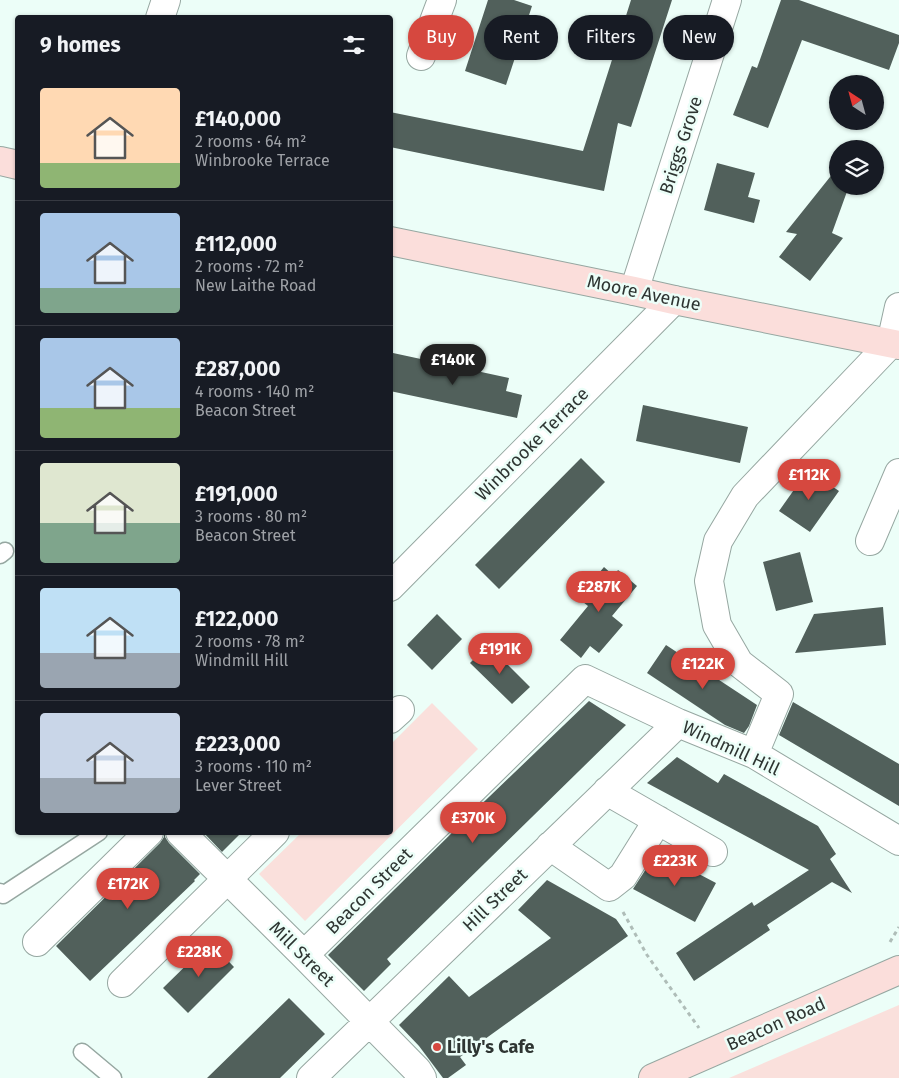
<!DOCTYPE html>
<html lang="en">
<head>
<meta charset="utf-8">
<style>
  :root { --surface:#171b24; --page:#242831; --text:#f1f3f6; --muted:#9ea1a6; --line:#363941; --accent:#d6483f }
  body { margin:0; font-family:"Fira Sans",sans-serif; background:var(--page); color:var(--text); height:100vh; display:flex; flex-direction:column; font-size:19px; white-space:nowrap }
  * { box-sizing:border-box; margin:0 }
  p { font-size:16px; color:var(--muted) }
  .icon { flex:none; width:28px; height:28px; fill:none; stroke:currentColor; stroke-width:2; stroke-linecap:round; stroke-linejoin:round }
  .map { position:relative; flex:1; overflow:hidden }
  .sheet { position:absolute; left:15px; top:15px; width:378px; height:820px; display:flex; flex-direction:column; background:var(--surface); border-radius:5px; box-shadow:0 1px 4px #0004 }
  .sheet>* { flex:none }
  .banner { position:absolute; left:408px; top:15px; width:416px; height:45px; display:flex; gap:10px }
  .needle { width:32px; rotate:324deg }
  .controls { position:absolute; left:829px; top:75px; display:grid; gap:10px }
  .controls a { display:grid; place-items:center; width:55px; height:55px; border-radius:50%; background:var(--surface); box-shadow:0 1px 4px #0004; font-size:25px }
  .price { position:absolute; translate:-50% -42px; padding:0 11px; border-radius:18px; background:var(--accent); color:#fff; font-size:16px; line-height:32px; filter:drop-shadow(0 1px 2px #0008) }
  .price::after { content:''; position:absolute; left:50%; top:30px; width:15px; height:11px; margin-left:-8px; background:inherit; clip-path:polygon(0 0,100% 0,50% 100%) }
  .price.active { background:#222; color:#fff }
  ul { padding:0; list-style:none }
  li { display:flex; align-items:center; gap:15px; height:125px; padding:0 25px }
  li+li { border-top:1px solid var(--line) }
  li span { display:grid; place-items:center; flex:none; width:140px; height:100px; border-radius:5px; color:#555 }
  li>.icon { margin-inline-start:auto }
  span .icon { width:60px; height:60px; fill:#fffc; stroke-width:1 }
  li b { font-size:21px }
  h2 { display:flex; justify-content:space-between; align-items:center; height:60px; padding:0 25px; font-size:21px }
  .chip { padding:0 18px; border-radius:22px; background:var(--surface); box-shadow:0 1px 4px #0004; font-size:18px; line-height:45px }
  .chip.active { background:var(--accent); color:#fff }
  .map>svg:first-child { display:block }
  .green { fill:#fae0dc }
  .building { fill:#51605b }
  .lines { fill:none; stroke-linecap:round; stroke-linejoin:round }
  .lane-casing { stroke:#96a7a1; stroke-width:19 }
  .street-casing { stroke:#96a7a1; stroke-width:30 }
  .secondary-casing { stroke:#96a7a1; stroke-width:30 }
  .path { stroke:#afbdb8; stroke-width:3; stroke-dasharray:4 4; stroke-linecap:butt }
  .lane { stroke:#fff; stroke-width:16 }
  .street { stroke:#fff; stroke-width:28 }
  .secondary { stroke:#fbdedb; stroke-width:28 }
  .poi-dot { fill:#d6483f; stroke:#ecfef8; stroke-width:2 }
  .labels { text-anchor:middle; stroke-width:5; stroke-linejoin:round; paint-order:stroke }
  .street-label { font-size:18px; fill:#2e3532; stroke:#ecfef8 }
  .poi-label { font-size:18px; font-weight:bold; fill:#2e3532; stroke:#ecfef8; text-anchor:start }
</style>
</head>
<body>
<div class="map">
<svg width="899" height="1078" viewBox="0 0 899 1078">
  <rect width="100%" height="100%" fill="#ecfef8"/>
  <path class="green" d="M432,703l46,46 -173,172 -46,-47 42,-41 89,-1v-87z
    M899,1005v73h-170z"/>
  <path class="building" d="M488,0h26l18,6 -26,79 -41,-14z
    M631,0h41l-41,127 -13,-4 -14,68 -214,-44v-35l193,39z
    M781,0h18l100,35v8l-10,27 -87,-30 -34,88 -35,-13 19,-49 5,2z
    M717,163l38,10 -7,24 12,3 -6,23 -50,-13z
    M838,167v19h11l-17,47 11,5 -33,43 -31,-24 18,-23 -11,-2z
    M393,353l116,25 -3,13 16,4 -5,23 -127,-27v-24z
    M643,405l105,22 -8,36 -104,-22z
    M581,458l24,24 -106,107 -24,-24z
    M808,470l31,21 -29,41 -31,-21z
    M800,552l13,50 -37,9 -13,-49z
    M604,567l10,9 4,-6 19,16 -25,30 11,9 -24,28 -9,-7 -9,12 -21,-18 28,-34 -10,-8z
    M883,607l3,38 -91,8 19,-39z
    M437,614l25,25 -30,31 -25,-25z
    M488,645l42,42 -18,17 -42,-41z
    M666,645l91,60 -8,21 -5,7 -19,-8 -78,-52z
    M589,701l37,24 -239,234 4,5 -27,27 -36,-36 135,-133z
    M793,702l106,62v42l-120,-71z
    M677,757l41,26 6,-9 94,52 18,28 -6,5 22,34 -20,-11 -65,43 3,5 -76,51 -18,-28 76,-51 2,4 55,-36 -162,-87z
    M203,832h39l-20,20z
    M164,833h1v4l4,6 31,31 -6,6 1,1 -105,100 -34,-35 104,-103 4,-6z
    M657,852l59,31 -21,39 -62,-33z
    M547,880l69,39 12,17 -168,121 6,8 -18,13h-5l-24,-32 -20,-21 50,-49 20,21 82,-59 -33,-28z
    M210,942l24,25 -46,46 -25,-25z
    M289,998l36,36 -45,44h-73z"/>
  <g class="lines">
    <defs>
      <path id="lane" d="M0,555l5,-4
        M0,892l3,3 96,-63
        M82,1052l31,26"/>
      <path id="street" d="M160,18l6,-18
        M421,56l21,-56
        M634,291l93,-291
        M870,541l29,-68
        M390,587l284,-287
        M390,719l10,-9
        M754,754l25,-60 -40,-31 -22,-38 -8,-44 9,-40 27,-45 146,-153 8,-36
        M607,791l106,61
        M180,832l124,123 113,115 5,8
        M550,846l59,41 14,-11 35,-56
        M37,942l112,-110
        M304,955l281,-276 93,44 76,31 145,87
        M122,983l153,-151
        M311,1078l367,-355"/>
      <path id="secondary" d="M0,161l18,4
        M390,241l244,50 40,9 225,45
        M653,1078l246,-108"/>
    </defs>
    <use href="#lane" class="lane-casing"/>
    <use href="#street" class="street-casing"/>
    <use href="#secondary" class="secondary-casing"/>
    <path class="path" d="M623,912l24,43 52,73
      M890,942l9,-15"/>
    <use href="#lane" class="lane"/>
    <use href="#street" class="street"/>
    <use href="#secondary" class="secondary"/>
  </g>
  <circle class="poi-dot" cx="437" cy="1047" r="5"/>
  <g class="labels">
    <g class="street-label">
      <text transform="translate(681 145) rotate(-72)" y="6">Briggs Grove</text>
      <text transform="translate(644 293) rotate(12)" y="6">Moore Avenue</text>
      <text transform="translate(532 444) rotate(-45)" y="6">Winbrooke Terrace</text>
      <text transform="translate(731 748) rotate(25)" y="6">Windmill Hill</text>
      <text transform="translate(369 891) rotate(-45)" y="6">Beacon Street</text>
      <text transform="translate(495 900) rotate(-44)" y="6">Hill Street</text>
      <text transform="translate(302 954) rotate(45)" y="6">Mill Street</text>
      <text transform="translate(776 1024) rotate(-24)" y="6">Beacon Road</text>
    </g>
    <g class="poi-label">
      <text x="447" y="1053">Lilly's Cafe</text>
    </g>
  </g>
</svg>
<div class="controls">
<a><svg class="needle" viewBox="-14 -14 28 28"><path d="M0-13l5 13h-10z" fill="#e53935"/><path d="M0 13l5-13h-10z" fill="#9ea1a6"/></svg></a>
<a><svg class="icon" aria-label="layers" viewBox="0 0 24 24"><path d="M12 4l9 5-9 5-9-5zM3 14l9 5 9-5"/></svg></a>
</div>
<b class="price active" style="left:453px;top:386px">£140K</b>
<b class="price" style="left:809px;top:501px">£112K</b>
<b class="price" style="left:599px;top:613px">£287K</b>
<b class="price" style="left:500px;top:675px">£191K</b>
<b class="price" style="left:703px;top:690px">£122K</b>
<b class="price" style="left:473px;top:844px">£370K</b>
<b class="price" style="left:675px;top:887px">£223K</b>
<b class="price" style="left:128px;top:910px">£172K</b>
<b class="price" style="left:199px;top:978px">£228K</b>
<div class="banner">
<a class="chip active">Buy</a>
<a class="chip">Rent</a>
<a class="chip">Filters</a>
<a class="chip">New</a>
</div>
<section class="sheet">
<h2>9 homes<svg class="icon" aria-label="filters" viewBox="0 0 24 24"><path d="M4 7h16M4 17h16"/><circle cx="9" cy="7" r="2"/><circle cx="15" cy="17" r="2"/></svg></h2>
<ul>
<li><span style="background:linear-gradient(#ffd9b3 75%,#8fb573 0)"><svg class="icon" aria-label="home" viewBox="0 0 24 24"><path d="M3 11l9-7 9 7M6 9v11h12V9"/></svg></span><div><b>£140,000</b><p>2 rooms · 64 m²</p><p>Winbrooke Terrace</p></div></li>
<li><span style="background:linear-gradient(#a9c7e8 75%,#7fa58c 0)"><svg class="icon" aria-label="home" viewBox="0 0 24 24"><path d="M3 11l9-7 9 7M6 9v11h12V9"/></svg></span><div><b>£112,000</b><p>2 rooms · 72 m²</p><p>New Laithe Road</p></div></li>
<li><span style="background:linear-gradient(#a9c7e8 70%,#8fb573 0)"><svg class="icon" aria-label="home" viewBox="0 0 24 24"><path d="M3 11l9-7 9 7M6 9v11h12V9"/></svg></span><div><b>£287,000</b><p>4 rooms · 140 m²</p><p>Beacon Street</p></div></li>
<li><span style="background:linear-gradient(#dfe7d0 60%,#7fa58c 0)"><svg class="icon" aria-label="home" viewBox="0 0 24 24"><path d="M3 11l9-7 9 7M6 9v11h12V9"/></svg></span><div><b>£191,000</b><p>3 rooms · 80 m²</p><p>Beacon Street</p></div></li>
<li><span style="background:linear-gradient(#bfe0f5 65%,#9aa5b1 0)"><svg class="icon" aria-label="home" viewBox="0 0 24 24"><path d="M3 11l9-7 9 7M6 9v11h12V9"/></svg></span><div><b>£122,000</b><p>2 rooms · 78 m²</p><p>Windmill Hill</p></div></li>
<li><span style="background:linear-gradient(#c9d6e8 65%,#9aa5b1 0)"><svg class="icon" aria-label="home" viewBox="0 0 24 24"><path d="M3 11l9-7 9 7M6 9v11h12V9"/></svg></span><div><b>£223,000</b><p>3 rooms · 110 m²</p><p>Lever Street</p></div></li>
</ul>
</section>
</div>
</body>
</html>
